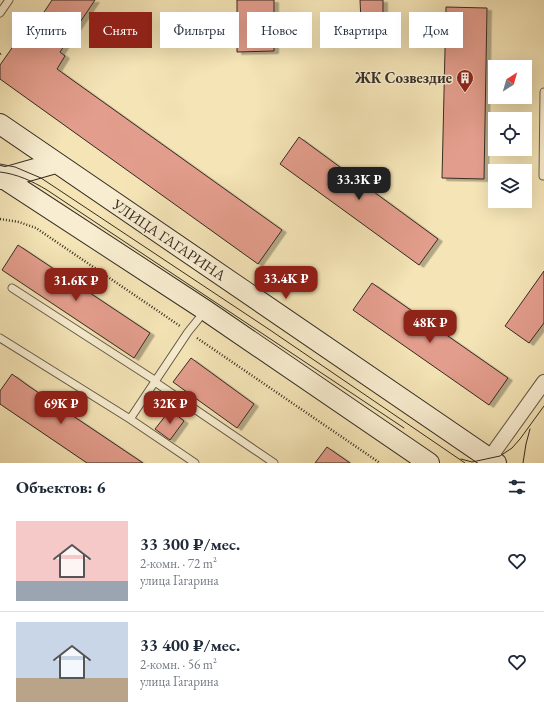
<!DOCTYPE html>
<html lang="ru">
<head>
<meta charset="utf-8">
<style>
  :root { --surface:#fff; --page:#f6f6f7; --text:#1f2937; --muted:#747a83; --line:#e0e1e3; --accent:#8f2418 }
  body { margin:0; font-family:"EB Garamond",serif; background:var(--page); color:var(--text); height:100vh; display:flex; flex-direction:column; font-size:15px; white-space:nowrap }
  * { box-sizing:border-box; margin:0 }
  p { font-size:13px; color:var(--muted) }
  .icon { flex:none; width:22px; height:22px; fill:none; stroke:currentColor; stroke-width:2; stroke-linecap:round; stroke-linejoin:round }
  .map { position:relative; height:463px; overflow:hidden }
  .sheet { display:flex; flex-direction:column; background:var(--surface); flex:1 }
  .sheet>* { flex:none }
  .banner { position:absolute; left:12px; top:12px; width:520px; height:36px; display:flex; gap:8px }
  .needle { width:26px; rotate:37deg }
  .controls { position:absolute; left:488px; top:60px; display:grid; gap:8px }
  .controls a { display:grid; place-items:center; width:44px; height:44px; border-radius:0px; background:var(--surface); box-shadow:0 4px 16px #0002; font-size:20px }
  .price { position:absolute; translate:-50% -34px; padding:0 9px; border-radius:8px; background:var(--accent); color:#fff; font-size:13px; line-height:26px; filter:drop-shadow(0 1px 2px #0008) }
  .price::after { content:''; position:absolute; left:50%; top:24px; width:12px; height:9px; margin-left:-6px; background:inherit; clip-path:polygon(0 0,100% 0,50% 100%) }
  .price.active { background:#222; color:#fff }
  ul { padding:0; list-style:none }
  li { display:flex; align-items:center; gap:12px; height:100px; padding:0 16px }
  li+li { border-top:1px solid var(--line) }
  li span { display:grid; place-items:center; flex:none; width:112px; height:80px; border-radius:0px; color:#555 }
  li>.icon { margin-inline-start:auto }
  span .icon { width:48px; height:48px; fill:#fffc; stroke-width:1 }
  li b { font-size:17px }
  h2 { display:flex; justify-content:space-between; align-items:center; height:48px; padding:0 16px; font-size:17px }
  .tag { padding:0 14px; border-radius:0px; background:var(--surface); box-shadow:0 4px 16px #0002; font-size:14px; line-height:36px }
  .tag.active { background:var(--accent); color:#fff }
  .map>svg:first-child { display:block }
  .building { fill:#e39d8c; stroke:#352d24; filter:url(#shadow) }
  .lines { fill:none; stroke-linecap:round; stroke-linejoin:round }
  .service-casing { stroke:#655b48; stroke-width:9 }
  .minor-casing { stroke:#655b48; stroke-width:16 }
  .secondary-casing { stroke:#352d24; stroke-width:22 }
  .path { stroke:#352d24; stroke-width:2.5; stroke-dasharray:1 2; stroke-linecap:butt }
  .service { stroke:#f8edd0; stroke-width:7 }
  .minor { stroke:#f8edd0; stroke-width:14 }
  .secondary { stroke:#f8edd0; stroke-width:20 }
  .tram { stroke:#352d24; stroke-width:1 }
  .labels { text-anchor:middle; stroke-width:3; stroke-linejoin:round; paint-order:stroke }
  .poi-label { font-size:15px; font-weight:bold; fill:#352d24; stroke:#f8edd0; text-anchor:end }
  .street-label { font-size:15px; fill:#352d24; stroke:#f8edd0 }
</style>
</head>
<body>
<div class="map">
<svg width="544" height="463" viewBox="0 0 544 463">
  <defs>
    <filter id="shadow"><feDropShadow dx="4.5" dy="2.5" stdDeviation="0" flood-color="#0004"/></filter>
  </defs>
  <rect width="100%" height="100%" fill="#f4e4b6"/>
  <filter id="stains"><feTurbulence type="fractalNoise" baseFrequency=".005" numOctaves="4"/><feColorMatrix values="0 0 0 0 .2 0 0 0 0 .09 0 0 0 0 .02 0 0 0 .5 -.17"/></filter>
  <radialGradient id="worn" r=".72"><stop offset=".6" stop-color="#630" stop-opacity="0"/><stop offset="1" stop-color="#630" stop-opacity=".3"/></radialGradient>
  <path class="building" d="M52,0h43l-35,52 5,4 -8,13 225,161 -24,34 -258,-185v-14l26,-37 5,4z
    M237,0h37v51l-37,1z
    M360,0h23v20l-22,1z
    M446,7l41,1 -3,171 -42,-1z
    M299,137l139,102 -19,26 -139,-101z
    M18,245l132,88 -16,25 -132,-88z
    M544,271v52l-15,20 -24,-17z
    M372,283l136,95 -19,27 -136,-95z
    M191,358l63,46 -17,24 -64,-46z
    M12,374l18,13 113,76h-56l-87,-59v-13z
    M170,410l14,11 -14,19 -15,-11z
    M327,447l23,16h-35z"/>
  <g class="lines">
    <defs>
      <path id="service" d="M0,13l9,-13
        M543,176l1,-84
        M12,288l144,93
        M0,338l130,81 65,44
        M155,382l119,81
        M130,419l58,-87 17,-21"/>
      <path id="minor" d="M486,463l58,-81"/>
      <path id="secondary" d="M0,124l496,339
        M0,176l205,134 224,153
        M0,179l56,-16"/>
    </defs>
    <use href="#service" class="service-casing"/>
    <use href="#minor" class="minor-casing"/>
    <use href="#secondary" class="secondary-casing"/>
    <path class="path" d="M0,54l1,-1
      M0,219l19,3 17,6 144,98
      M197,338l183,125"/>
    <use href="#service" class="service"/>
    <use href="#minor" class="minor"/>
    <use href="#secondary" class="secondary"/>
    <path class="tram" d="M0,164l15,3 26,11 229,152 195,133
      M0,172c17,2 32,9 47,18l357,238
      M461,459l11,3 28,-6 12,-8 8,-9 24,-33
      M523,463l3,-19 4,-15"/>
  </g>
  <defs>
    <symbol id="building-pin" viewBox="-11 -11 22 30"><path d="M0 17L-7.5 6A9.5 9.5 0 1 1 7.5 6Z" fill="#8f2418" stroke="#f8edd0"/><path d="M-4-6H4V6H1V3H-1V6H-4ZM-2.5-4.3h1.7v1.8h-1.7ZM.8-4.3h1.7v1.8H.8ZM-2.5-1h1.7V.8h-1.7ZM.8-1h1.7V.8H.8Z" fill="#fff"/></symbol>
  </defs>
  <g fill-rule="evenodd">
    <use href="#building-pin" x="455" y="68" width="20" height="27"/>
  </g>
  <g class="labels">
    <g class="poi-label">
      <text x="452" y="83">ЖК Созвездие</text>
    </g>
    <g class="street-label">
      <text transform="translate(169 240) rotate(34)" y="5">УЛИЦА ГАГАРИНА</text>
    </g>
  </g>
  <rect width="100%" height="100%" filter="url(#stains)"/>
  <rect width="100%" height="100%" fill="url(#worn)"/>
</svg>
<div class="controls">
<a><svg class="needle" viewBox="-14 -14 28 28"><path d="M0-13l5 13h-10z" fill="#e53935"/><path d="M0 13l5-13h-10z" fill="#747a83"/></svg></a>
<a><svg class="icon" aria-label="locate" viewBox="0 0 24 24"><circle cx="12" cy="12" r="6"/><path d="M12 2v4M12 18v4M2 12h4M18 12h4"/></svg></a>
<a><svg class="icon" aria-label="layers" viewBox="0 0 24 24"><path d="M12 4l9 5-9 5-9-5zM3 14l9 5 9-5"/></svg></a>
</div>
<b class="price active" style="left:359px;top:201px">33.3K ₽</b>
<b class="price" style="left:286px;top:300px">33.4K ₽</b>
<b class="price" style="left:76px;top:302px">31.6K ₽</b>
<b class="price" style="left:430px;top:344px">48K ₽</b>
<b class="price" style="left:61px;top:425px">69K ₽</b>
<b class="price" style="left:170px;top:425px">32K ₽</b>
<div class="banner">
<a class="tag">Купить</a>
<a class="tag active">Снять</a>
<a class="tag">Фильтры</a>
<a class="tag">Новое</a>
<a class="tag">Квартира</a>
<a class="tag">Дом</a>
</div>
</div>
<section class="sheet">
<h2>Объектов: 6<svg class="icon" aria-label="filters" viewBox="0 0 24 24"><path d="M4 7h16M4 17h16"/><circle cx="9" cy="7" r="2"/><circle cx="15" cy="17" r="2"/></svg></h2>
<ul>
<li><span style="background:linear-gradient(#f6c9c9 75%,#9aa5b1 0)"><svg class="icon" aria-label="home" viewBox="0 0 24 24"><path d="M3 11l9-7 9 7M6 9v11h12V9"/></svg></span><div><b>33 300 ₽/мес.</b><p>2-комн. · 72 m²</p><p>улица Гагарина</p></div><svg class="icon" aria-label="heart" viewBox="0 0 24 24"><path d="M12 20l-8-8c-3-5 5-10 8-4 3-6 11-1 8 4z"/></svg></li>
<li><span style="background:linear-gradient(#c9d6e8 70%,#b9a48a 0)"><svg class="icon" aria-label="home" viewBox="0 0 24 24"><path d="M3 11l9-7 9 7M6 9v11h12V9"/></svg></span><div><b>33 400 ₽/мес.</b><p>2-комн. · 56 m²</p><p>улица Гагарина</p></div><svg class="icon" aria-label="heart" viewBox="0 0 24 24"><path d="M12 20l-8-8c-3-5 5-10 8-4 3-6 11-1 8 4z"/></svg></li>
</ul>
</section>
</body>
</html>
